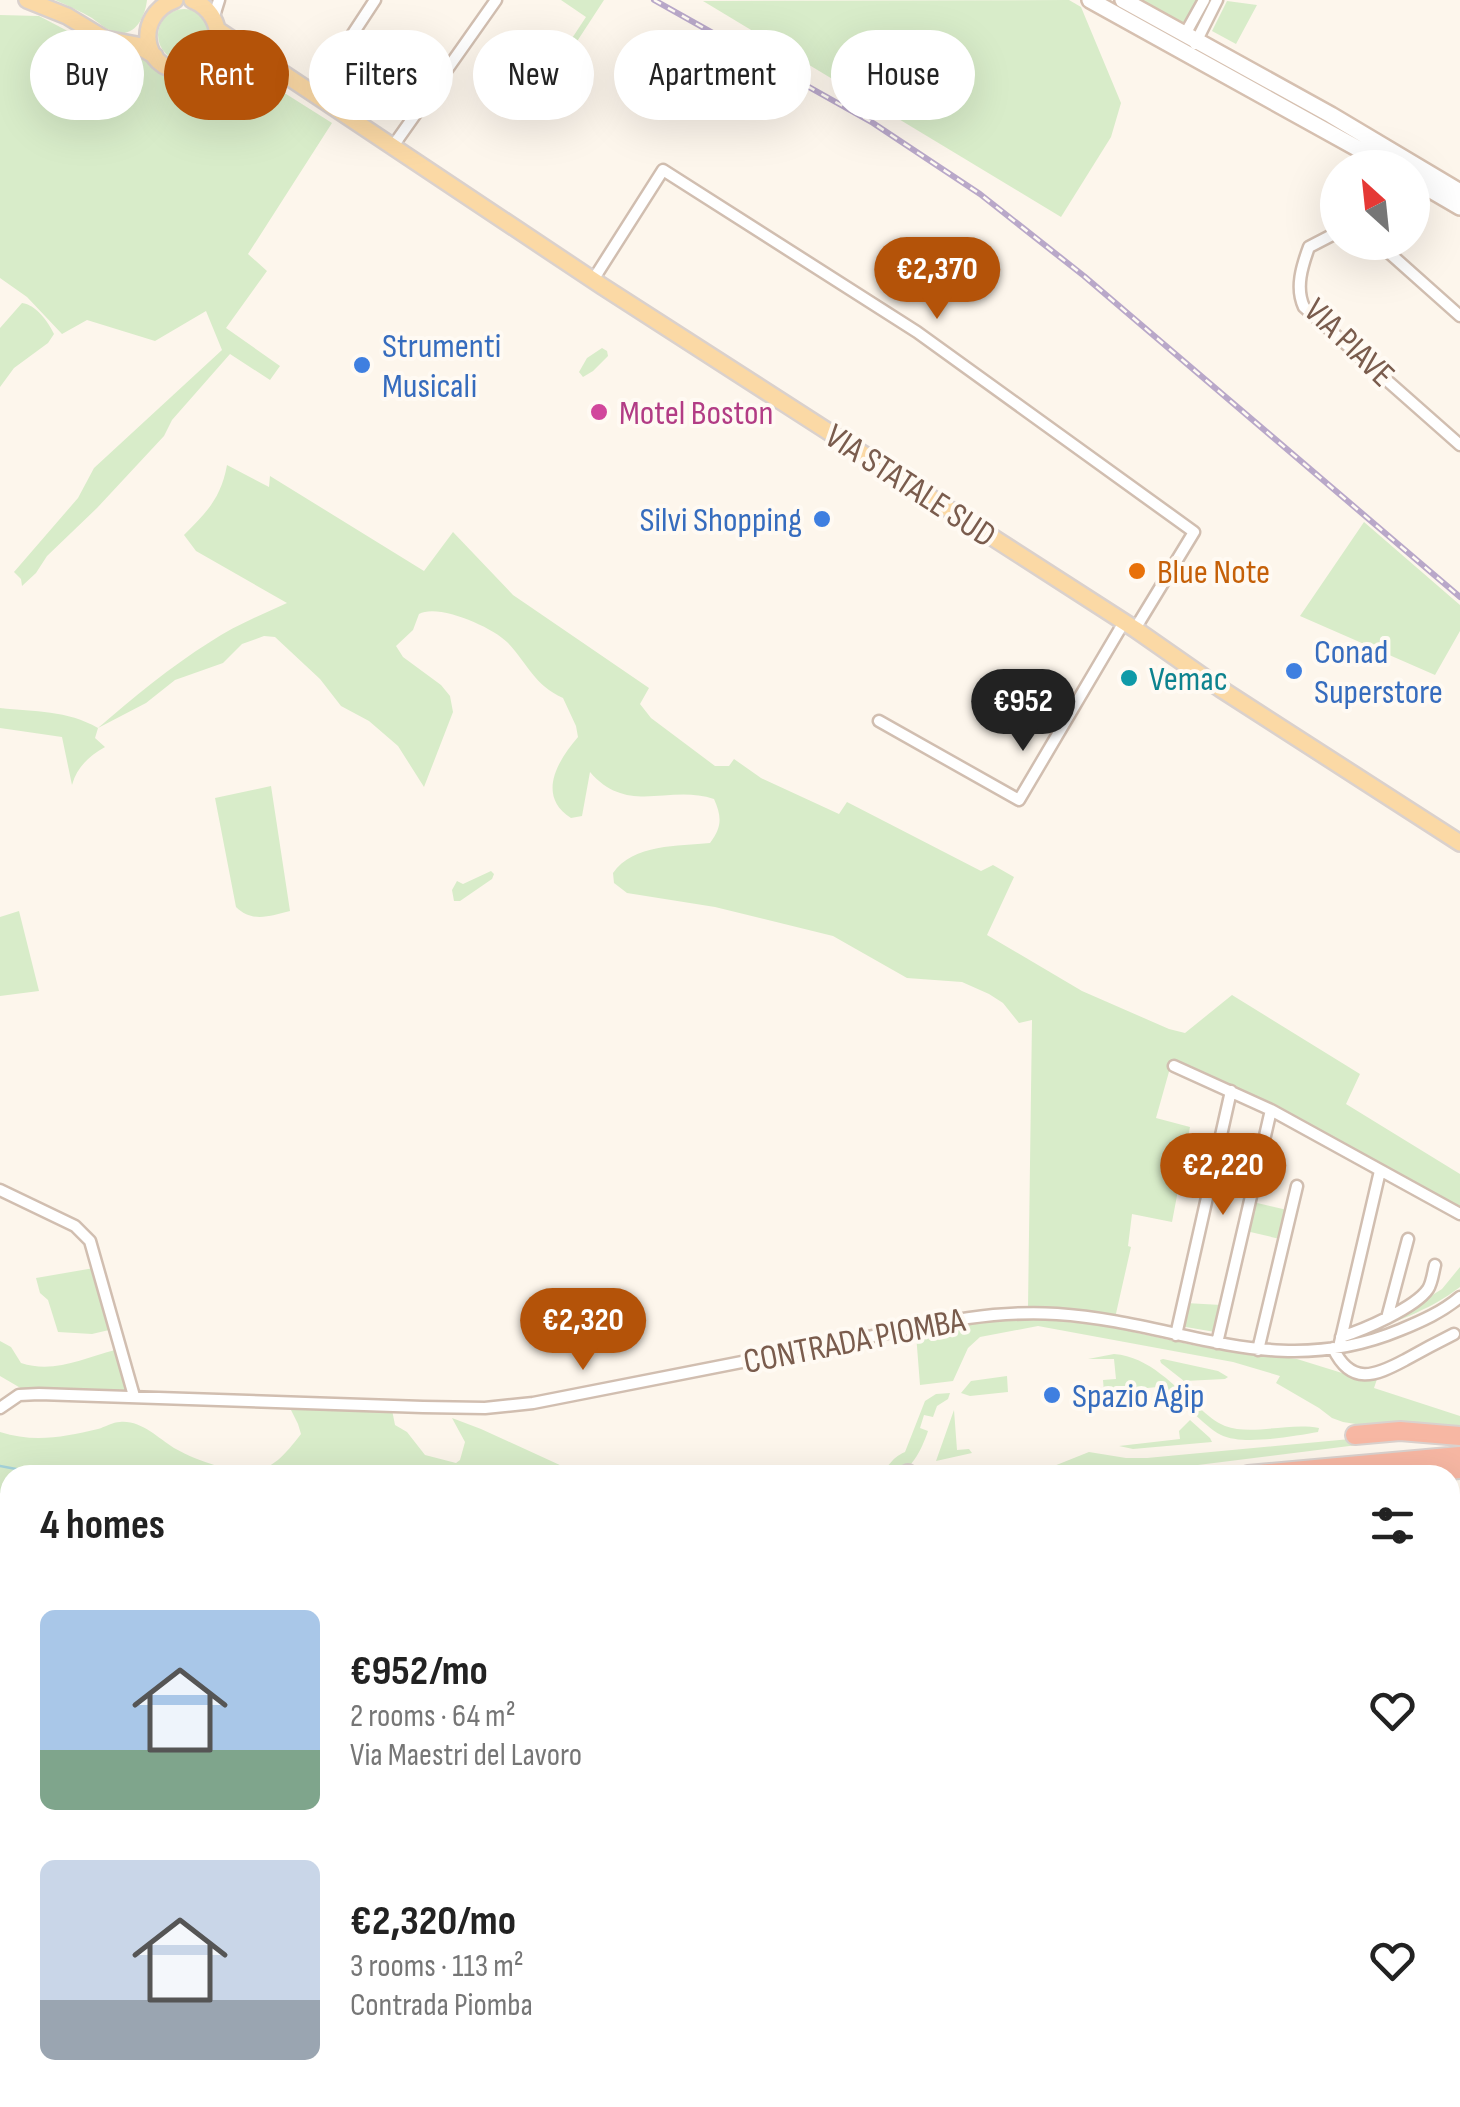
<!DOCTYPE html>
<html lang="en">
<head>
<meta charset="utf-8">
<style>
  :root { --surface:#fff; --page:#f2f2f2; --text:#222; --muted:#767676; --accent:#b45309 }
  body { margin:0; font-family:"Sofia Sans Condensed",sans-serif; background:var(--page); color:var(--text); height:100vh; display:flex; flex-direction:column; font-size:38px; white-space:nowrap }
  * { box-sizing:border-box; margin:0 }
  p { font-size:32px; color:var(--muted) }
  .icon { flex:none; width:55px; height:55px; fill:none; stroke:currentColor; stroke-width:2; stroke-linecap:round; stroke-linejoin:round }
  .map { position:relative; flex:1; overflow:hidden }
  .panel { position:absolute; left:0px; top:1465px; width:1460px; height:642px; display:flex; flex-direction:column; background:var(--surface); border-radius:30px 30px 0 0; box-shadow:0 10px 40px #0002 }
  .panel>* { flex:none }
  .top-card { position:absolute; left:30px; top:30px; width:1400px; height:90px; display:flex; gap:20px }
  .needle { width:65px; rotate:333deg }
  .tools { position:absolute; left:1320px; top:150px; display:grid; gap:20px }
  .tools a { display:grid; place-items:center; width:110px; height:110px; border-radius:50%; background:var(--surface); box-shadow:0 10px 40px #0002; font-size:50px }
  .price { position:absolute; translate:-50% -85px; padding:0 22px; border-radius:35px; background:var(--accent); color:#fff; font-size:32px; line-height:65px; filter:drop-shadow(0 2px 5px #0008) }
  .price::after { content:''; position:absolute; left:50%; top:60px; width:30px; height:22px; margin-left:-15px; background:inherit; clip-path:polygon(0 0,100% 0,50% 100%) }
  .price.selected { background:#222; color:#fff }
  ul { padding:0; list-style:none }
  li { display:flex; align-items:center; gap:30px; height:250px; padding:0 40px }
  li span { display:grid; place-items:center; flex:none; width:280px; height:200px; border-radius:15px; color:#555 }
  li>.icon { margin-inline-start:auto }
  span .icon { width:120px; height:120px; fill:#fffc; stroke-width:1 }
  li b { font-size:42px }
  h2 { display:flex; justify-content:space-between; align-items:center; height:120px; padding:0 40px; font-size:42px }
  .pill { padding:0 35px; border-radius:45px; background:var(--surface); box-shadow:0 10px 40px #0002; font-size:35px; line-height:90px }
  .pill.selected { background:var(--accent); color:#fff }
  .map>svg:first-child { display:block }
  .green { fill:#d8ecc9 }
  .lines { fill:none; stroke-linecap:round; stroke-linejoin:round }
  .stream { stroke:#a5d3da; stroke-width:2.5 }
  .street-casing { stroke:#d1beb0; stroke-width:15 }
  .secondary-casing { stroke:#d6c0b0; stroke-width:20 }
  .primary-casing { stroke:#dad1cd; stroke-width:20 }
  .highway-casing { stroke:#dad1cd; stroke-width:22 }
  .street { stroke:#fff; stroke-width:10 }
  .secondary { stroke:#fff; stroke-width:15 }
  .primary { stroke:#fbd9a5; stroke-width:15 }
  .highway { stroke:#f7b7a3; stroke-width:18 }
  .rail-casing { stroke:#b9a8c9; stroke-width:6 }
  .rail { stroke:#fffaf3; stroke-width:2.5; stroke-dasharray:8; stroke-linecap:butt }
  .shop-dot { fill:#3f7fe0; stroke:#fffaf3; stroke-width:4 }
  .hotel-dot { fill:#d1479c; stroke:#fffaf3; stroke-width:4 }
  .food-dot { fill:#e8710a; stroke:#fffaf3; stroke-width:4 }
  .culture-dot { fill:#0f9aa8; stroke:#fffaf3; stroke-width:4 }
  .labels { text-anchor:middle; stroke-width:8; stroke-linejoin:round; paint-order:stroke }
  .street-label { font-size:35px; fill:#7a5c4d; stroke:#fffaf3 }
  .shop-label { font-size:35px; fill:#366cbe; stroke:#fffaf3; text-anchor:start }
  .hotel-label { font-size:35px; fill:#b23c85; stroke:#fffaf3; text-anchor:start }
  .food-label { font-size:35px; fill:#c56008; stroke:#fffaf3; text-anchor:start }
  .culture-label { font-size:35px; fill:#0d838f; stroke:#fffaf3; text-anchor:start }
</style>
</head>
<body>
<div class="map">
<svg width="1460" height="2107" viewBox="0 0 1460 2107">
  <rect width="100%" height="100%" fill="#fdf6ec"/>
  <path class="green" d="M55,0h92c-2,18 -13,40 -35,31 -7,-2 -14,-9 -20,-13 -12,-7 -24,-12 -37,-18z
    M561,0h43l-75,115 -5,-4 62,-94z
    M1069,0l12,7 40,96 -10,34 -50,80 -358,-216z
    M1138,0h61l-13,26z
    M1227,1l30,4 -21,39 -24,-13z
    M158 35a26 26 0 1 1 52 0a26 26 0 1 1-52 0Z
    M0,15l39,1 63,33 12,2 19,-2 30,16 47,-2 16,-7 106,67 -84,131 19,17 -41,57 54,38 -10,14 -40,-26 -58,66 -8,16 -67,72 -50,48 -11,17 -14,13 -1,-7 -7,-7 64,-74 16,-30 128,-118 -16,-39 -51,30 -68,-21 -25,14 -35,-37 -27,-19z
    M22,303c14,2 26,18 32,31l-6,9 -34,25 -14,19v-59z
    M602,348l5,3 1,5 -15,15 -10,6 -4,-5 8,-14z
    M227,465l42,22 1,-11 154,95 29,-39 60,63 136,93 -9,16 11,14 64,48h14l5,-7 27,19 78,36 8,-12 134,69 12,-6 21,12 -27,58 95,56 87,38 16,4 47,-38 128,79 -14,30 114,70v35l-185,-102 -103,-46 -16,57 34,9 -18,95 -40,-8 -4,32 3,1 -16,71 -58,-10 -29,-1 4,-287 -13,3 -16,-20 -14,-9 -27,-12 -55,-4 -74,-42 -118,-29 -88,-14 -13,-10 -1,-10c20,-29 66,-27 97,-30 12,-16 12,-26 4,-44 -46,-15 -86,17 -124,-27l-8,44 -11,2c-35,-22 -13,-58 7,-81l-2,-11 -13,-28c-29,-13 -35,-34 -56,-56 -15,-15 -69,-39 -88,-28l-6,16 -17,16 7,11 38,28 9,11 3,16 -29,75 -26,-41 -29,-25 -28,-15 -21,-27 -45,-42 -11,-1 -22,8 -19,19 -48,17 -29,23 -48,25 -3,10 10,9c-16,9 -28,20 -33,38l-10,-48 -62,-9v-20c35,4 67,2 98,20 36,-31 72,-61 112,-86 24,-16 51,-27 77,-39l-91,-52 -12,-16c23,-23 37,-37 43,-70z
    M1364,522l96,83v26l-25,44 -135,-59z
    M271,786l19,125c-20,5 -38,12 -54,-4l-21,-109z
    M491,871l3,3 -2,5 -32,22h-6l-2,-11 5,-9 6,3z
    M19,911l20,80 -39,5v-79z
    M1253,1202l34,8 -7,29 -34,-8z
    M1460,1267v20c-31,24 -68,36 -105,49l36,-15 51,-32z
    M94,1268l15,62 -17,4 -34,-2 -10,-32 -8,-7 -4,-15z
    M1186,1303l35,2 -6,27 -35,-6z
    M1024,1317l82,9 91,20 100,13 58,18 23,-1 -4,12 86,28v12l-39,-4 -53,2 -25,-4 -11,-4 -13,-10 -43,-25 4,-7 -47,-14 -195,-36 -58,11 -12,11 -15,33 -33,4 -4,-51 49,-10z
    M0,1341l11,6 10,16c33,11 62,-5 94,-13l14,41 -95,-3 -10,2 -24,-14z
    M1114,1354c36,3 60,32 85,54 9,7 16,14 26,18 27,10 64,-4 94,2l-1,4c-24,4 -75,14 -97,3 -20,-10 -37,-38 -60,-39l-3,-9 -54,5 -1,-12 13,-1 -2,-20h-26z
    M1163,1359l55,12 10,6 -3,2 -41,2 -23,-18 -1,-3z
    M1007,1376l1,16 -38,4 -9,-3 10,-12z
    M950,1393l-2,6 -11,7 -4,11 -9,-2 -4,13 8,3c-5,15 -15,38 -32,44 -6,2 -13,0 -19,0 14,-8 12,-16 28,-23l20,-51 11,-7z
    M290,1408l102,2 3,15 12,7 18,23 31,8 4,-3 5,-18 -13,-24 29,11 81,37v9h-552v17l-10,1v-61c34,11 64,5 98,-3 7,-2 15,-7 22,-7 21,-2 38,16 54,26 14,8 28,13 43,18 43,14 58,2 84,-32l-3,-10z
    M954,1410l3,40 12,-1 3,4 -36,8z
    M1190,1420l20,18 2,4 -79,7 -14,-3 61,-7 -1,-8z
    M1393,1435l12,4 -215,27 -118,9 -2,-4 -19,4h-123l53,-6 8,3 60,-4 40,-16 37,6h21z
    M1450,1567h10v104l-10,-6z
    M1450,1977l10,1v129h-469l8,-9h451z
    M108,2098h95l-1,9h-96z"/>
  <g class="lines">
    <path class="stream" d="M0,1466l48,9
      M104,1475l26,-5 11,5
      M181,2107l3,-9
      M871,2107l16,-9
      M920,2107l7,-9"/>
    <defs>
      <path id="street" d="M214,16l5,-16
        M1184,36l20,-36
        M1195,44l22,-44
        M314,93l61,-93
        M393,146l103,-146
        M1338,232l-29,15c-7,19 -14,41 -5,60l156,138
        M1377,242l83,74
        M593,280l70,-110 254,162 277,200 -59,97
        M879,721l140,79 105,-178
        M1174,1066l97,44 189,104
        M0,1190l75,36 15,15 44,155
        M1387,1318l21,-79
        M1176,1335l55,-244
        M1341,1337c22,-7 74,-29 87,-48 4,-6 5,-16 7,-24
        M1217,1343l54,-233
        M1339,1347l41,-176
        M1333,1348c18,38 42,28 72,12 16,-9 33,-18 49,-26
        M1258,1350l39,-164
        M0,1408l19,-13 20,-1 384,13 62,1 48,-5c102,-20 204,-40 306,-60 72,-14 143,-34 218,-29 123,8 218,68 343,16 22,-9 42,-18 60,-33"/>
      <path id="secondary" d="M1090,0l303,168
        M1123,0l208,115 129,77
        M1412,179l48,28"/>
      <path id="primary" d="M27,0l40,16 38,23 32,6 18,11
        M175,0c-41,15 -33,70 7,70 43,0 48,-55 10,-70
        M218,30l384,256 533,343 86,60 239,154"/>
      <path id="highway" d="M1355,1435l45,-4 60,5
        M906,1475l2,-1
        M1248,1475l212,-19
        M1393,1475l67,-6
        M0,1589l10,-1
        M0,1602l10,-1"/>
    </defs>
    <use href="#street" class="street-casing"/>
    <use href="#secondary" class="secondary-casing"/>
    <use href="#primary" class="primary-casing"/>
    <use href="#highway" class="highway-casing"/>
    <use href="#street" class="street"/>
    <use href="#secondary" class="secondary"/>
    <use href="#primary" class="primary"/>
    <use href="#highway" class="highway"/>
    <defs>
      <path id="rail" d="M654,0l219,123 107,71 104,82 376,321"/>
    </defs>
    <use href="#rail" class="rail-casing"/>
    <use href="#rail" class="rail"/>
  </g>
  <g class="shop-dot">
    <circle cx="362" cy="365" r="10"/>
    <circle cx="822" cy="519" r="10"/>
    <circle cx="1294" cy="671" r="10"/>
    <circle cx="1052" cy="1395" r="10"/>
  </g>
  <circle class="hotel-dot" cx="599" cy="412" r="10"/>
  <circle class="food-dot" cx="1137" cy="571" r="10"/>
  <circle class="culture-dot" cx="1129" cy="678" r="10"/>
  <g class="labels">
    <g class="street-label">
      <text transform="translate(1350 342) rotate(44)" y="12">VIA PIAVE</text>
      <text transform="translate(911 485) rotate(33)" y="12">VIA STATALE SUD</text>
      <text transform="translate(854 1340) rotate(-11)" y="12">CONTRADA PIOMBA</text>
    </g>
    <g class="shop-label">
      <text x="382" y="357">Strumenti<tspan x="382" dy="40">Musicali</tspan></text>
      <text x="802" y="531" text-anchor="end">Silvi Shopping</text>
      <text x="1314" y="663">Conad<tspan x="1314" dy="40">Superstore</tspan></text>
      <text x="1072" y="1407">Spazio Agip</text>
    </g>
    <g class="hotel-label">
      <text x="619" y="424">Motel Boston</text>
    </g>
    <g class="food-label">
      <text x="1157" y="583">Blue Note</text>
    </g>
    <g class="culture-label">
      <text x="1149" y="690">Vemac</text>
    </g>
  </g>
</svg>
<div class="tools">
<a><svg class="needle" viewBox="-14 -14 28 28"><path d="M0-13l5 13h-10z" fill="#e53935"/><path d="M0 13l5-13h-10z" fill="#767676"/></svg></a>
</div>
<b class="price" style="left:937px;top:322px">€2,370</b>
<b class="price selected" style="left:1023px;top:754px">€952</b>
<b class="price" style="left:1223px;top:1218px">€2,220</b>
<b class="price" style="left:583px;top:1373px">€2,320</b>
<div class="top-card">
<a class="pill">Buy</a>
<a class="pill selected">Rent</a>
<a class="pill">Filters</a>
<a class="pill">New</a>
<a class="pill">Apartment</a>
<a class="pill">House</a>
</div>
<section class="panel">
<h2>4 homes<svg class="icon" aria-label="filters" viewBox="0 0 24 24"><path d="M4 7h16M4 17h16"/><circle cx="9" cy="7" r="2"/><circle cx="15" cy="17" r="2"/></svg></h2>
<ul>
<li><span style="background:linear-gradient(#a9c7e8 70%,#7fa58c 0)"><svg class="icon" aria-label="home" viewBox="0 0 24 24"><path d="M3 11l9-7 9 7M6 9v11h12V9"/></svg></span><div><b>€952/mo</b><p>2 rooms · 64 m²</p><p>Via Maestri del Lavoro</p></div><svg class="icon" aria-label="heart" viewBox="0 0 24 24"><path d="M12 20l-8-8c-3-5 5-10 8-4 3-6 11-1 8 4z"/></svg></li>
<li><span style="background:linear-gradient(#c9d6e8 70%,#9aa5b1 0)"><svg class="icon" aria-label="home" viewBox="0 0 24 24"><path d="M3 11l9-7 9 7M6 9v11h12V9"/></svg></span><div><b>€2,320/mo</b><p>3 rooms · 113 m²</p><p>Contrada Piomba</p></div><svg class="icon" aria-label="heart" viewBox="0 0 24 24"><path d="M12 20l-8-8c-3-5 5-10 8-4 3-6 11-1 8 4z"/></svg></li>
</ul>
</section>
</div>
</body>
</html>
